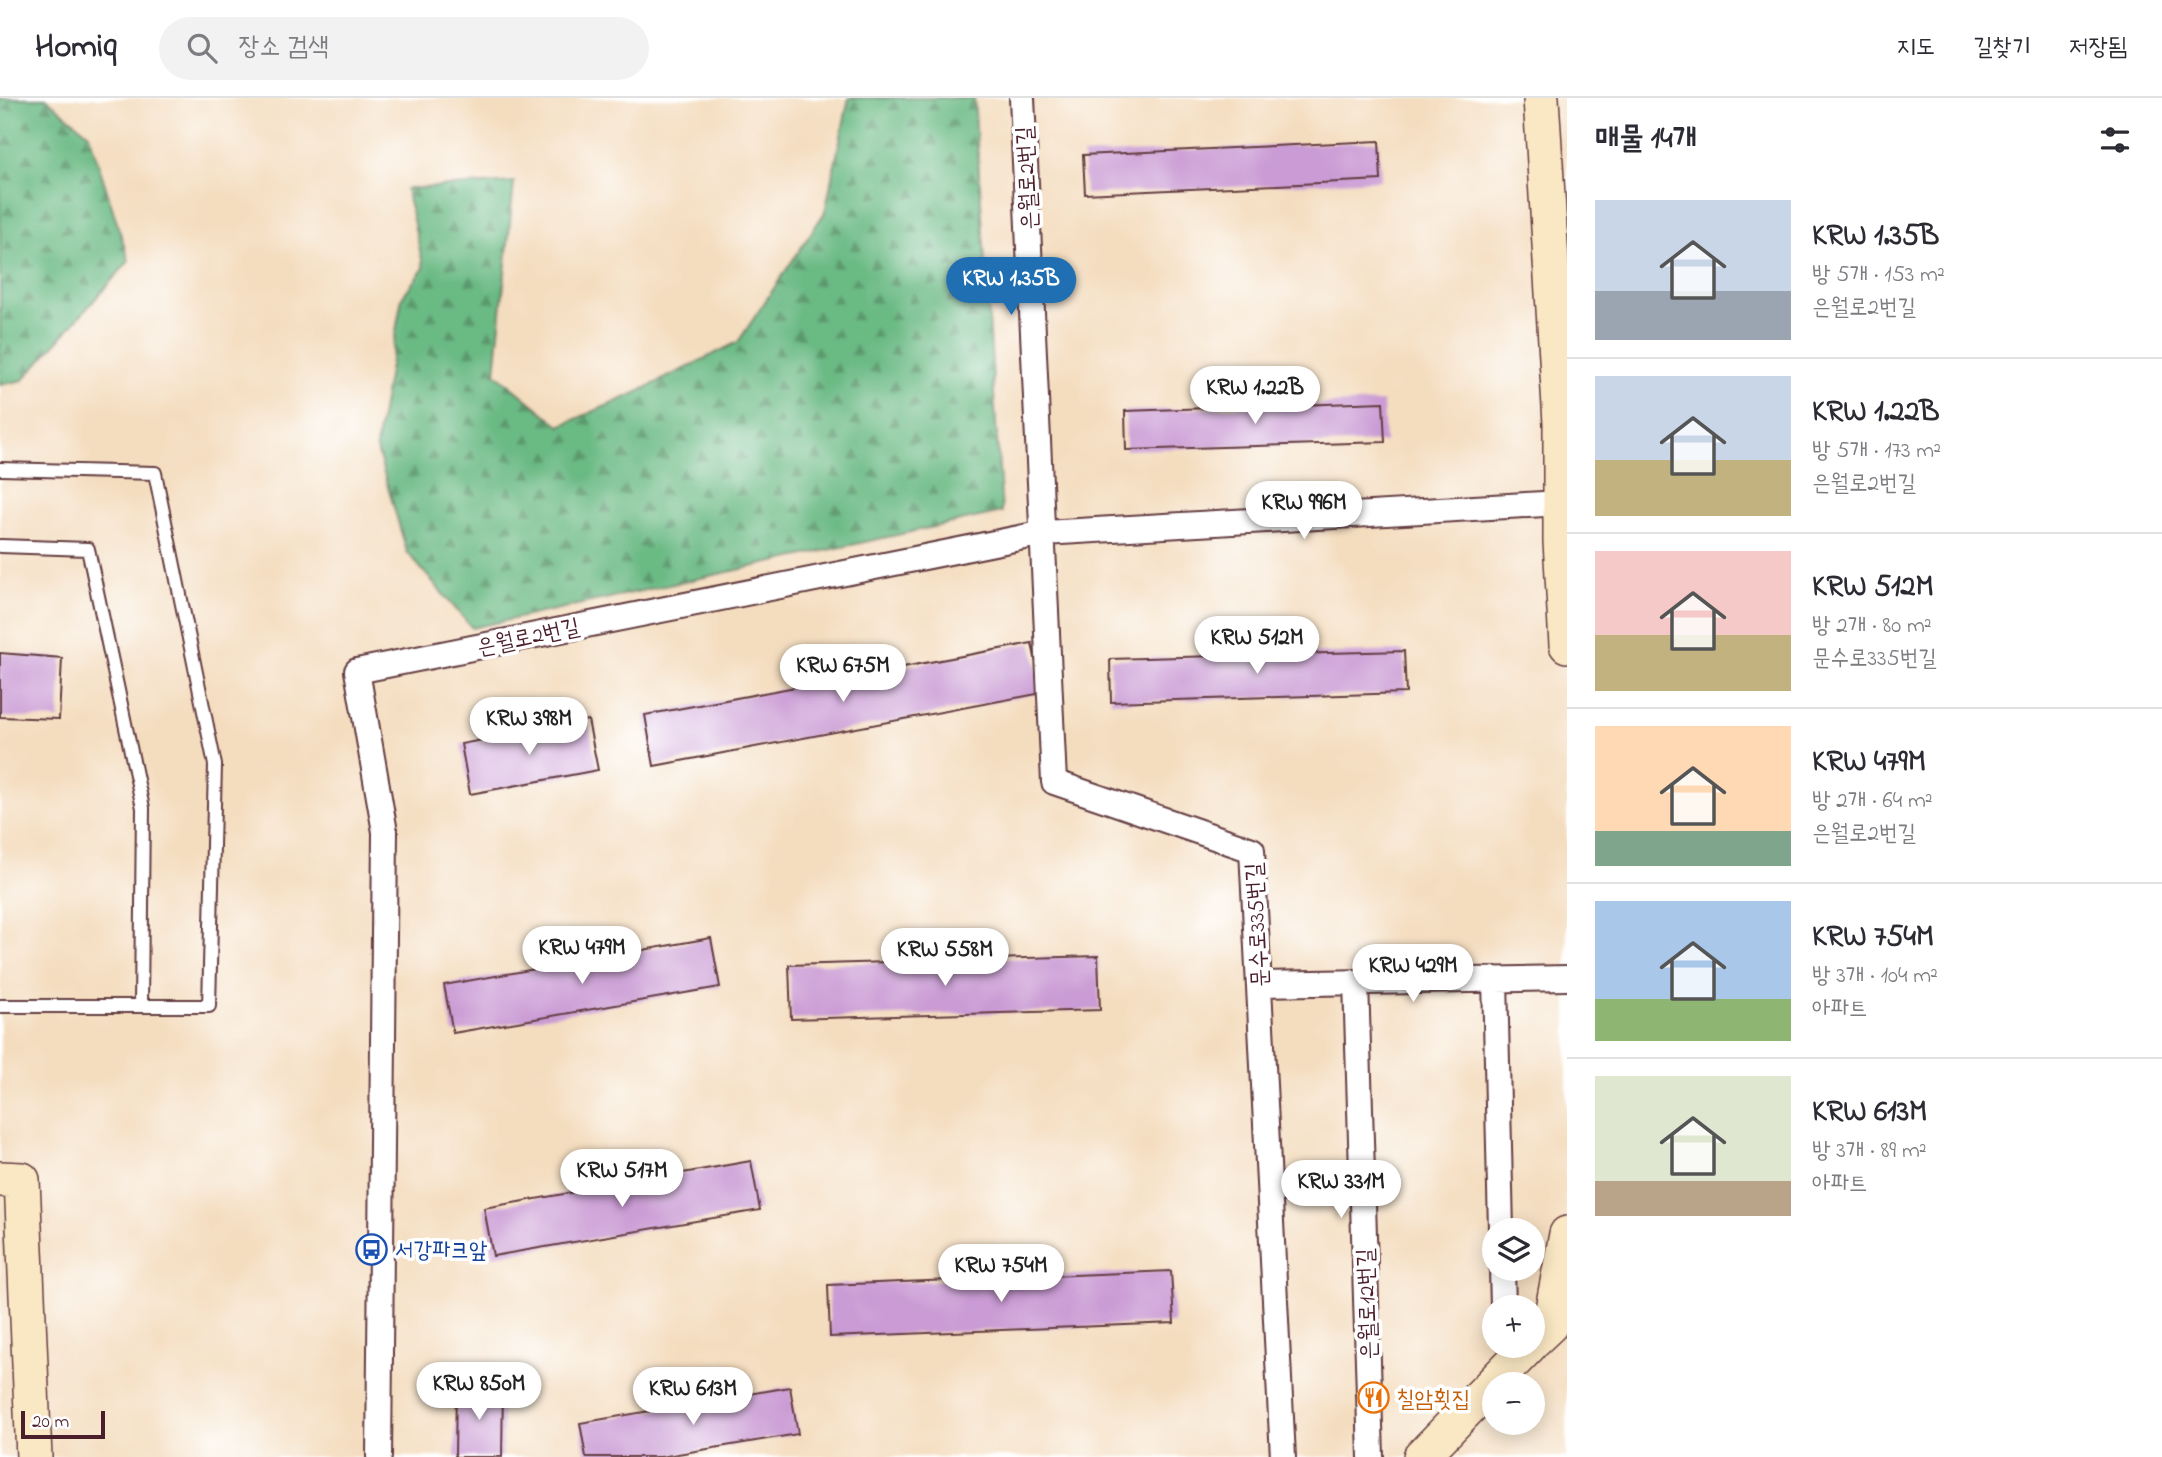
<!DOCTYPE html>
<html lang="ko">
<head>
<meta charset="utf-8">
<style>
  :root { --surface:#fff; --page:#f2f2f3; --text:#2b2b33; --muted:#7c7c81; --line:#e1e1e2; --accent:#1f6fb2 }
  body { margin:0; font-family:"Indie Flower","Poor Story",sans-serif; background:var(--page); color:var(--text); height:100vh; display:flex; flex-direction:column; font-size:26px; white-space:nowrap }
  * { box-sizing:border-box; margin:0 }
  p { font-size:23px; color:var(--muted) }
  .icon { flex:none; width:38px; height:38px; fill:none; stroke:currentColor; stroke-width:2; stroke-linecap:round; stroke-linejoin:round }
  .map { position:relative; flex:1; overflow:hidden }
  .drawer { display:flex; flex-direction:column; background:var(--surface); width:595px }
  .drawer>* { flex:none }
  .buttons { position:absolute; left:1482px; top:1120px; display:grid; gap:14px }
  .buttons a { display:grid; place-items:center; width:63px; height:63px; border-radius:50%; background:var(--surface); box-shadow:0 4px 18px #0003; font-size:35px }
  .scale { position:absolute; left:21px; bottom:18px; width:84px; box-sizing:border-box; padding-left:7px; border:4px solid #4a1f2b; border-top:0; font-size:19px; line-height:24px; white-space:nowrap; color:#4a1f2b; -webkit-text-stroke:5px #fff; paint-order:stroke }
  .price { position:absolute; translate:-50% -60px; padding:0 16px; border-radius:24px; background:#fff; color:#222; font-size:23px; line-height:46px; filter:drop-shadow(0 2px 4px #0008) }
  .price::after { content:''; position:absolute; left:50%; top:42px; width:21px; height:16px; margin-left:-10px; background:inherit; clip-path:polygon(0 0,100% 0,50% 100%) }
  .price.active { background:var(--accent); color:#fff }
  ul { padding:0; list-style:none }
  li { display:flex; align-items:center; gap:21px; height:175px; padding:0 28px }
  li+li { border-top:2px solid var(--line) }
  li span { display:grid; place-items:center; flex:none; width:196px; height:140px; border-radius:0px; color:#555 }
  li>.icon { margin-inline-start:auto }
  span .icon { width:84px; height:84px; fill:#fffc; stroke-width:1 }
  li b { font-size:30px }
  h2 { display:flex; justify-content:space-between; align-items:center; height:84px; padding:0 28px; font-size:30px }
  header { display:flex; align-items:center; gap:42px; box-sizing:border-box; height:98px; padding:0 35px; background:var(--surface); border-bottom:2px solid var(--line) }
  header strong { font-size:33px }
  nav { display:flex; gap:38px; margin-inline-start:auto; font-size:24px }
  .search { width:490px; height:63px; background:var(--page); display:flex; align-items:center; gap:18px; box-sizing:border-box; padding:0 24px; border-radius:38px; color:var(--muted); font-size:26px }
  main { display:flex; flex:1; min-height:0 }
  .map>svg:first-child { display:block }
  .forest { fill:url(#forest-firs); stroke:#5a6c58; stroke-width:2 }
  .building { fill:#ca9bd4 }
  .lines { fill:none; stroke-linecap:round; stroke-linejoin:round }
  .lane-casing { stroke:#643c41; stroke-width:16 }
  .street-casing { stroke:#643c41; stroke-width:28 }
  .secondary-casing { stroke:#643c41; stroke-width:38 }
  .lane { stroke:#fff; stroke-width:12 }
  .street { stroke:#fff; stroke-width:24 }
  .secondary { stroke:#fae7c3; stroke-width:35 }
  .labels { text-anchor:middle; stroke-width:7; stroke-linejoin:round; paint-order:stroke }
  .street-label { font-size:23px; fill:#4a1f2b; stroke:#fff }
  .transit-label { font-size:23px; fill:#164399; stroke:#fff; text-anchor:start }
  .food-label { font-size:23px; fill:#c56008; stroke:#fff; text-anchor:start }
</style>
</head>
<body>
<header>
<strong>Homiq</strong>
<div class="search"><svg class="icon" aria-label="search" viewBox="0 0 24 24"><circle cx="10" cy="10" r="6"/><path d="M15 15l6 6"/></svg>장소 검색</div>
<nav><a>지도</a><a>길찾기</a><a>저장됨</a></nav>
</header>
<main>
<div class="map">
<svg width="1567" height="1359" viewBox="0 0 1567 1359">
  <defs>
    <pattern id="forest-firs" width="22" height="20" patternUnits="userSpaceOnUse" patternTransform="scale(1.75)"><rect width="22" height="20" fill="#6bba84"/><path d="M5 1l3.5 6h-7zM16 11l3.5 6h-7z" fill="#5a976c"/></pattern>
  </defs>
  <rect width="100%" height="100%" fill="#fff"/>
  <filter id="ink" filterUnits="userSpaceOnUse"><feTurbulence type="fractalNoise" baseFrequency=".0143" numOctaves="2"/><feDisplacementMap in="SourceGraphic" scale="14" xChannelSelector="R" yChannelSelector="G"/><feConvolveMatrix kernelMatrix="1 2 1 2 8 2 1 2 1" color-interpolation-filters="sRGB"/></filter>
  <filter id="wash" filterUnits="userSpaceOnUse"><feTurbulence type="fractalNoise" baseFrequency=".00686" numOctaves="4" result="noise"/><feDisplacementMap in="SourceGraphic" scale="28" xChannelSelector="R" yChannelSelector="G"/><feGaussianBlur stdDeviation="1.57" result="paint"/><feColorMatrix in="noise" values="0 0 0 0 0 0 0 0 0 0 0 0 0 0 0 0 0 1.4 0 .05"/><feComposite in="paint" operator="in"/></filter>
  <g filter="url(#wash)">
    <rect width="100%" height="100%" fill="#f4ddbf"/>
    <path class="forest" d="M0,0h46l43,36 40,127 -106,119 -23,5z
      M849,0h125l28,414 -530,116 -65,-76 -31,-106 26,-149 22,-29 -18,-79 108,-7 -19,191 65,53 76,-33 102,-51 87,-130z"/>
    <g id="blocks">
      <path class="building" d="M1379,43l2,39 -296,14 -2,-39z
        M1383,304l2,40 -259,8 -1,-39z
        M1032,545l10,50 -388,73 -9,-51z
        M1404,553l2,42 -295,9 -1,-43z
        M0,555l62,5 -3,61 -59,-2z
        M588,622l10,50 -128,24 -9,-50z
        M711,840l9,49 -267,46 -9,-48z
        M1098,858l2,54 -309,9 -2,-54z
        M751,1063l9,49 -267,46 -9,-48z
        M1171,1173l3,52 -344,14 -2,-52z
        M456,1288l47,1 -1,70h-47z
        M790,1289l8,47 -138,23h-74l-6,-34z"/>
    </g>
  </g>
  <g filter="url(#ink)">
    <use href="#blocks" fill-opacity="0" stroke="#643c41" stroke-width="2"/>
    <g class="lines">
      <defs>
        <path id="lane" d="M0,371l155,4 60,292 -6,241h-209
          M0,448l88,3 55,259 -2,198"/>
        <path id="street" d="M1022,0l32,684 198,68 31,607
          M1495,881l6,251
          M1356,884l15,475
          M1259,886l308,-6
          M1502,1171l1,38
          M379,1359l6,-625 -28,-161 687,-138 517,-30"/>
        <path id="secondary" d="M1541,0l20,325v118l6,104
          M0,1081l22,1 12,277
          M1533,1243l17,-16 17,-91
          M1421,1359l108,-111"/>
      </defs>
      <use href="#lane" class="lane-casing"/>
      <use href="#street" class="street-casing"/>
      <use href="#secondary" class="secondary-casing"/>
      <use href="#lane" class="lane"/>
      <use href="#street" class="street"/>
      <use href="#secondary" class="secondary"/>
    </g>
  </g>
  <defs>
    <symbol id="bus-ring" viewBox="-11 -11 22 22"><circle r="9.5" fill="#fff" stroke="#1a4fb4" stroke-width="1.5"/><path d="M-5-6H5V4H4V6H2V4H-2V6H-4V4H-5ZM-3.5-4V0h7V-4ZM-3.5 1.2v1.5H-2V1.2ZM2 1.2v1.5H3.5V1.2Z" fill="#1a4fb4"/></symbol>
    <symbol id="restaurant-ring" viewBox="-11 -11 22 22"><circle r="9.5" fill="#fff" stroke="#e8710a" stroke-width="1.5"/><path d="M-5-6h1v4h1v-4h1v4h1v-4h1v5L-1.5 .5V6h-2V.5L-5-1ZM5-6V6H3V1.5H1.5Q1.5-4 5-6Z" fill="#e8710a"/></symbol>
  </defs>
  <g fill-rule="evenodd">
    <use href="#bus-ring" x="354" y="1134" width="35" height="35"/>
    <use href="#restaurant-ring" x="1356" y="1282" width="35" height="35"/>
  </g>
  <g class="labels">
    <g class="street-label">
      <text transform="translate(1026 80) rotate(-93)" y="8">은월로2번길</text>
      <text transform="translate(528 538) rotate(-12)" y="8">은월로2번길</text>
      <text transform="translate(1256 827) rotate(-93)" y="8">문수로335번길</text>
      <text transform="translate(1366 1206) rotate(-92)" y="8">은월로12번길</text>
    </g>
    <g class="transit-label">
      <text x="395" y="1159">서강파크앞</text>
    </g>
    <g class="food-label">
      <text x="1396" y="1308">칠암횟집</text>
    </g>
  </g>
</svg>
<div class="buttons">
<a><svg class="icon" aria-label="layers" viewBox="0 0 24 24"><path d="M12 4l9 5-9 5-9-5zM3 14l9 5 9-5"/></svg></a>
<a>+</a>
<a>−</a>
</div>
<div class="scale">20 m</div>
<b class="price active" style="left:1011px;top:219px">KRW 1.35B</b>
<b class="price" style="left:1255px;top:328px">KRW 1.22B</b>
<b class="price" style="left:1304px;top:443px">KRW 996M</b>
<b class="price" style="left:1257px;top:578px">KRW 512M</b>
<b class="price" style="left:843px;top:606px">KRW 675M</b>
<b class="price" style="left:529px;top:659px">KRW 398M</b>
<b class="price" style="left:582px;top:888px">KRW 479M</b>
<b class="price" style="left:945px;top:890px">KRW 558M</b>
<b class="price" style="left:1413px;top:906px">KRW 429M</b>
<b class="price" style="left:622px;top:1111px">KRW 517M</b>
<b class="price" style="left:1341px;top:1122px">KRW 331M</b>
<b class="price" style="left:1001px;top:1206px">KRW 754M</b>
<b class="price" style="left:479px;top:1324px">KRW 850M</b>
<b class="price" style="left:693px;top:1329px">KRW 613M</b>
</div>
<section class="drawer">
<h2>매물 14개<svg class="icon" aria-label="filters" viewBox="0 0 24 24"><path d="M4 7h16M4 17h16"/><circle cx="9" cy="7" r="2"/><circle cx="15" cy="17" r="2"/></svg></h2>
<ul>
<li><span style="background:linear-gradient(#c9d6e8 65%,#9aa5b1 0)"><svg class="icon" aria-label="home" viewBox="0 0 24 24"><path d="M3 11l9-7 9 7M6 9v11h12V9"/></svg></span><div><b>KRW 1.35B</b><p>방 5개 · 153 m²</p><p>은월로2번길</p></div></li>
<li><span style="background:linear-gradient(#c9d6e8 60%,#c2b280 0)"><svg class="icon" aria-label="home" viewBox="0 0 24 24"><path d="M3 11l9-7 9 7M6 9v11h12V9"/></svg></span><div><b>KRW 1.22B</b><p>방 5개 · 173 m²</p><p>은월로2번길</p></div></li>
<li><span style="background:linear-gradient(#f6c9c9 60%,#c2b280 0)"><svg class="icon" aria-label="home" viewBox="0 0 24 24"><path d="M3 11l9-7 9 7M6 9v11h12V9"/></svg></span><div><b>KRW 512M</b><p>방 2개 · 80 m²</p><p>문수로335번길</p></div></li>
<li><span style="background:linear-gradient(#ffd9b3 75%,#7fa58c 0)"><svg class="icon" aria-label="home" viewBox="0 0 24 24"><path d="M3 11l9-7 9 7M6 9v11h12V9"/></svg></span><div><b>KRW 479M</b><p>방 2개 · 64 m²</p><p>은월로2번길</p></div></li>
<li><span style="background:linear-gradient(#a9c7e8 70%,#8fb573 0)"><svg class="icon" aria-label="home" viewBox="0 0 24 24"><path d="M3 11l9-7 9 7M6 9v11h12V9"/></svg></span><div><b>KRW 754M</b><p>방 3개 · 104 m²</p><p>아파트</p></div></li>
<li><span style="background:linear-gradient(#dfe7d0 75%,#b9a48a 0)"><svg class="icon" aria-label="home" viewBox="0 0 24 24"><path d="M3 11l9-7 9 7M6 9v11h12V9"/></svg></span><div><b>KRW 613M</b><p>방 3개 · 89 m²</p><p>아파트</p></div></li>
</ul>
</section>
</main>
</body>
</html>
